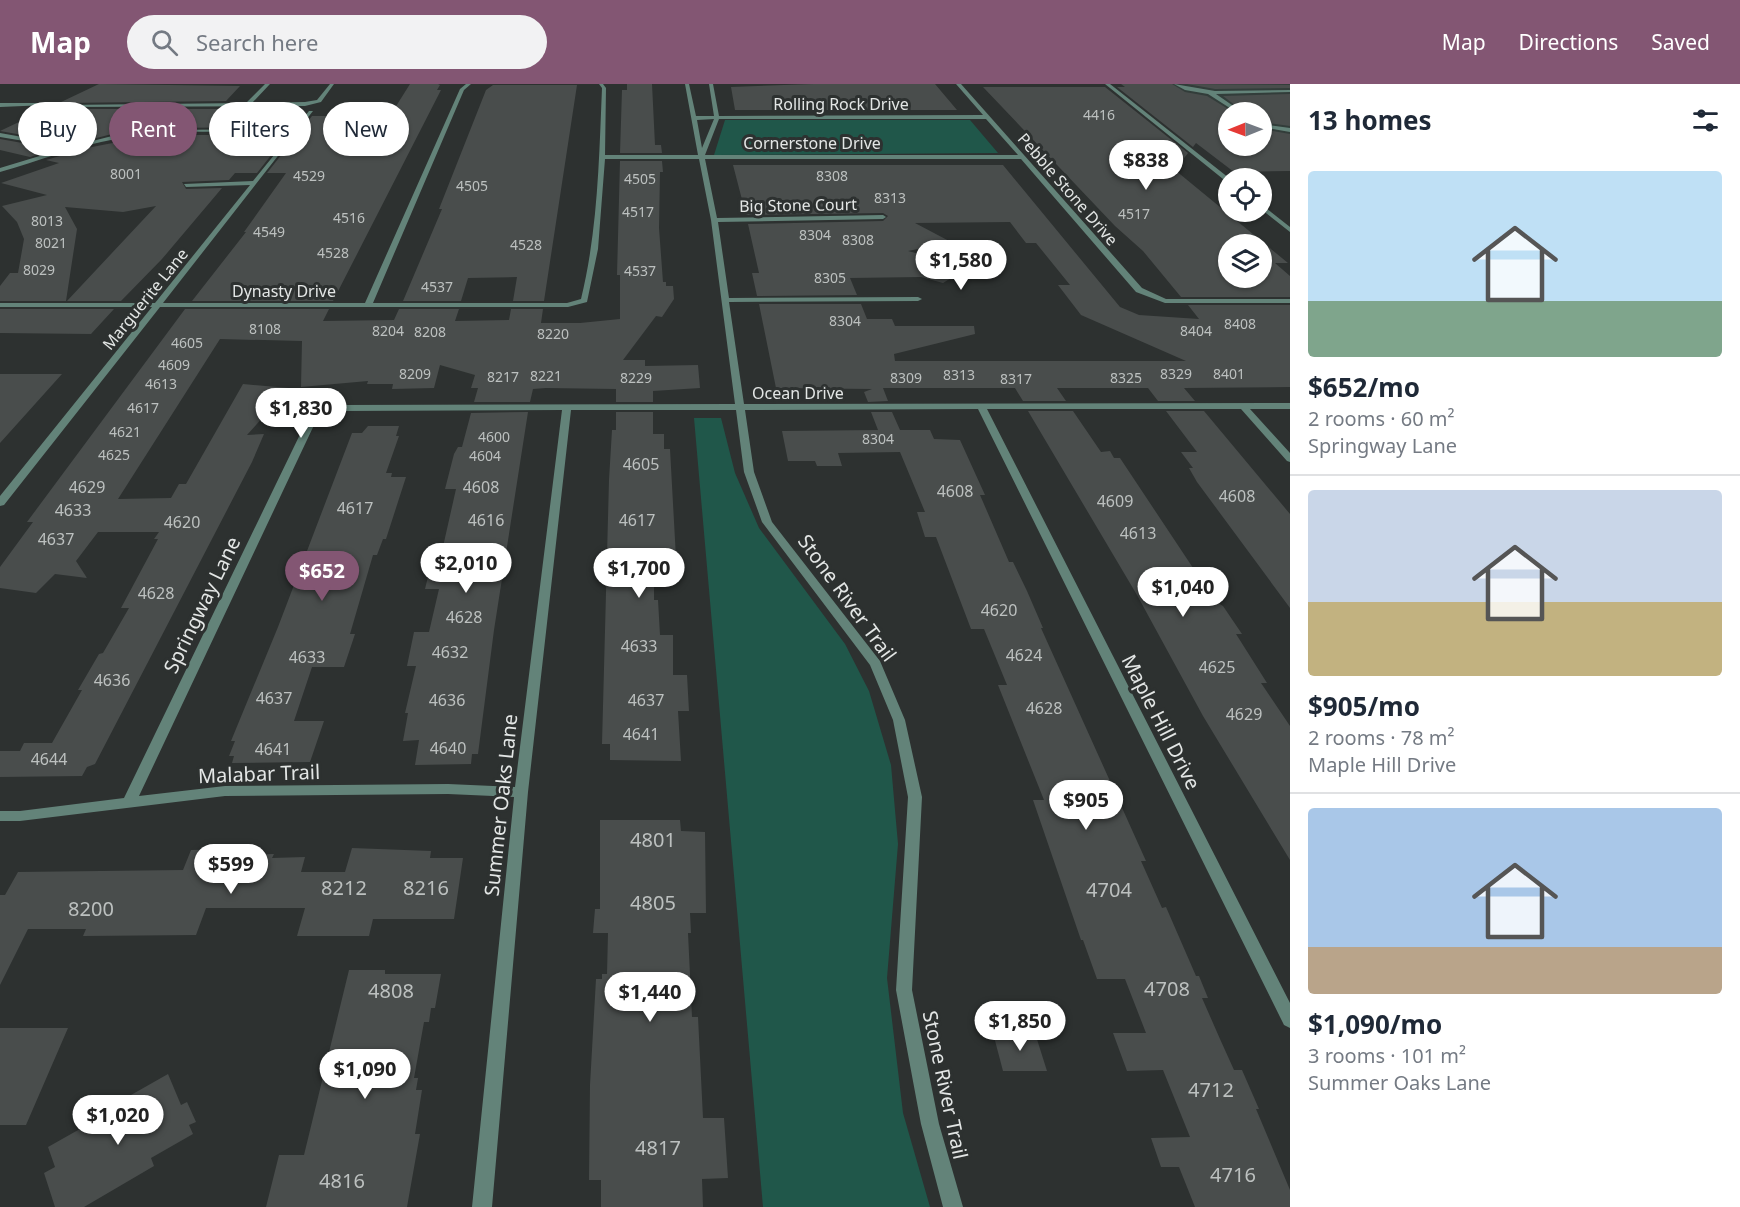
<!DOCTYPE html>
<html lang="en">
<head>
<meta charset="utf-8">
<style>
  :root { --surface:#fff; --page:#f2f2f3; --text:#1f2937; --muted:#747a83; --line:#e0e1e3; --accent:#835673 }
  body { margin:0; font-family:"Noto Sans",sans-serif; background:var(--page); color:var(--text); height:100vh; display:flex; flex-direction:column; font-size:22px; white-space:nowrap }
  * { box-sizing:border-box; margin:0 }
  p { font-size:20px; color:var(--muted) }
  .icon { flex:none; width:33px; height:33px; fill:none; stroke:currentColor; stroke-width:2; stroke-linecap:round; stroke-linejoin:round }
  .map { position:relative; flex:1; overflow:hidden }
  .side { display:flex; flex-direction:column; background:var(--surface); width:450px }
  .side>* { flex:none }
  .banner { position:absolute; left:18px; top:18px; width:570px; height:54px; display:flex; gap:12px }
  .needle { width:39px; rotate:269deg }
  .tools { position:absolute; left:1218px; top:18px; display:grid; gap:12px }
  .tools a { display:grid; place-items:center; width:54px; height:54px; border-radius:50%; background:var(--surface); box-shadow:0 2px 4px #0004; font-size:30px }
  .price { position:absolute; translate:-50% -51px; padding:0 14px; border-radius:21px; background:#fff; color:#222; font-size:20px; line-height:39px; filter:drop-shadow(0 2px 3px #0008) }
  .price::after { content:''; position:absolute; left:50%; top:36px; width:18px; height:14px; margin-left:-9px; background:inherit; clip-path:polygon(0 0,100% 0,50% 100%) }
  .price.selected { background:var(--accent); color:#fff }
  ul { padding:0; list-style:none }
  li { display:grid; align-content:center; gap:12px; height:318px; padding:0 18px }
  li+li { border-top:2px solid var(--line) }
  li span { display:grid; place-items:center; height:186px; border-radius:6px; color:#555 }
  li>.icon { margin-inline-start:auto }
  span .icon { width:108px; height:108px; fill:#fffc; stroke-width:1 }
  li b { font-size:26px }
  h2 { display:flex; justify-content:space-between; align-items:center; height:72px; padding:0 18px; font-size:26px }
  .pill { padding:0 21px; border-radius:27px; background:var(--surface); box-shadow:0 2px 4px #0004; font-size:21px; line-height:54px }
  .pill.selected { background:var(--accent); color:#fff }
  header { display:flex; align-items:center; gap:36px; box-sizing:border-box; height:84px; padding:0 30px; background:var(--accent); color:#fff }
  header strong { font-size:28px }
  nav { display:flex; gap:33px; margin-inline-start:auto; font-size:21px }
  .search { width:420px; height:54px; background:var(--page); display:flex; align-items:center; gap:15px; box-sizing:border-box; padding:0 21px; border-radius:33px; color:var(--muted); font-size:22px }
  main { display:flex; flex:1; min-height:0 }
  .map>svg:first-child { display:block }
  .built { fill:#323d3a }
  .green { fill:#20574a }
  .building { fill:#494d4c; fill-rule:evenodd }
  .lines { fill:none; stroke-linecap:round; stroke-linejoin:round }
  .service { fill:#638379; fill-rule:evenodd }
  .minor { fill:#638379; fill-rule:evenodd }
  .labels { text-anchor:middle; stroke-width:6; stroke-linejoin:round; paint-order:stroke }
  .far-number-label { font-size:14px; fill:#bcc0bf }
  .far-street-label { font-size:16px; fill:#e3e6e5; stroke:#2d3130 }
  .number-label { font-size:16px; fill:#bcc0bf }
  .street-label { font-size:20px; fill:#e3e6e5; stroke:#2d3130 }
  .near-number-label { font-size:20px; fill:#bcc0bf }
</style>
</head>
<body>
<header>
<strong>Map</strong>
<div class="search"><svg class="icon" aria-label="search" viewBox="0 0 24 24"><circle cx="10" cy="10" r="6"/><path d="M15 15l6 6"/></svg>Search here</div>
<nav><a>Map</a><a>Directions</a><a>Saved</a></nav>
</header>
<main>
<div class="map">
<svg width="1290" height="1123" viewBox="0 0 1290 1123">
  <rect width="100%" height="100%" fill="#2d3130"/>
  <path class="built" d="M1166,0h124v53h-28v-25h-34v16z"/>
  <path class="green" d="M725,36h245l28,33 -284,2z
    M694,334h27l14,55 24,55 86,116 24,47 22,74 7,79 -11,134 16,135 27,94h-167z"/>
  <path class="building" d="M99,0l141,2 -14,15 -164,2 -2,2 5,4h154l-5,5h70l18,2 -9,11 -133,1 -44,5 -43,11 -73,-13z
    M410,0h28l2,1 -3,5h4l-108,211h-141l54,-69h-2l42,-59h-19l45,-57h19l5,-4 57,-1z
    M627,0h25l3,61h6l1,8h-42l2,-63h5z
    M813,0h122l22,26h-222l-4,-23z
    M1121,0h51l13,8 22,4 26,16h-5v34h34v-17l28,5v37l-56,1 -38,-29 -3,4 -76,-60h8z
    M1187,0l103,1v3l-75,1z
    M493,1h84l-33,216h-31l4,-24 -49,1 -7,23h-58l39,-92h-3l47,-119z
    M983,3h122l83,66 -13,17 113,93h-13l15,13v21h-109l-38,-46 -28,-25zM1228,160h34v34h-34z
    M1290,10v32l-28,-4v-10h-18l-21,-16z
    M182,51h105l-30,38h-22l-6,7 -47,2 4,7 36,-1 -60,71 -41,42h-54l89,-95 -33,6 -58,-5 12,22 -11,72h-66v-15l10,-13h8l6,-34 -7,-17 -15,-16 45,-11 -46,-12 58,-20 -13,-3 41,-12 51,-10z
    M0,55l56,10 -26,8 -30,-7z
    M620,77h42l1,11h-3l-1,56 4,54h3v4h7l1,13 -12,18 -6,-1 -33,44h22v6l53,-1 2,23 -47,3v11h-37v-13l-70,-1 -13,1 -3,13h-56l4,-14h-7l4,-13 -35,-10 -6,23 -42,1 1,-5h-26l1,-3 -67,6 1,-46 -82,-2 -102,160 53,-1 8,-14h7l57,-100 46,4 -42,47 17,-1 -12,28 -157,302 -8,3 -5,9 -82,1v-26h20l4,-8h28l30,-53h-4l21,-36 4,-1 26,-45h-8l37,-69h-4l5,-7h-61l-22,29 11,17 -32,-4 -19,19 -36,-5v-21l33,-45h-6l158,-213h144l-6,12 71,-1 5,-11h60l-4,12 54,-1 2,-11h32l-2,14h39l40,-4v-44h-3z
    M733,81h270l117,142 19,8 60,4 -11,-14h102v82l-106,1 11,13h-37l-10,-13h-91l9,13h-43l-8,-13h-132l5,13 -20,1 -4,-10 8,-3 -96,-1 -17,-84h102l6,15h25l3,7h79l1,8 -81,20 1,7h291l-105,-46 -23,-30h12l-34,-42h-10l-16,-21 -95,1 36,19 -43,9 61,16 -26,16 -22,-6 -71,1 7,17 -100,1 -5,-23h7l-11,-49 135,-3 5,-5 -5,-3 -137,2z
    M0,225h114l-23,25 -91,-1z
    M0,290h62l-62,69z
    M1028,327h45l28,41 9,-1 4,7h6l95,143 8,5 19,28h-6l31,49h-6l29,43v134l-87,-144 -66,-121z
    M1166,327h38l86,103v94l-93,-126 -8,-14h4l-12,-16h16z
    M528,328l-34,218 -16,124h-6l-1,10 -56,1 4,-25 -16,1 5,-28h-3l11,-47h-9l7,-34h15l10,-43h-14l7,-29h8l16,-71h-11l9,-35 4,-7h4l9,-34z
    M616,328h37v22h11v15h6l6,109h-22v42h4l2,35h13v40h14l2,36h-11l3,50 -71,-1v-16h-8l7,-264 3,-50h4z
    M871,328h21l8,18h30l4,9 26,1 25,55h-5l29,67h4l14,29 16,37h-2l105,233h-5l21,47 4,-1 30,69h3l9,22h-6l18,41 14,31h8l17,39h-3l34,81v17h-95l-16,-40h-18l-10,-29 39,-1 -27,-67 -36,1 -14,-38h33l-21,-54h-28l-14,-39h-2l-48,-140h11l-46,-115h9l-23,-56h-13l-35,-92h-11l-8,-25h8l-25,-60 -62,1 4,13h-25l-2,-5h-27l-6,-30 96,-1z
    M368,342h31l-3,10h3l-13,37h6l-1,4h15l-20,62h-3l-6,16h-4l-23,79h5l-11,33h-32l-18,54h30l-14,41 -78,1 2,-7h-5l6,-15h-4l47,-114 74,-194h10z
    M600,736h80l1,11 24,1 1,81h-16l1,20h-3l4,84h6l5,101h21l4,60 -26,1 1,28h-102v-27h-12l1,-95 6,-106h6v-5h5l1,-41h-15l2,-24h5z
    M352,764l79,3 -1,7h33l-9,61h-81l-4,17h-72l8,-28h-99l-10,27 -113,1 3,-7h-58l-28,56v-90h5l13,-23 165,-2 8,-20 35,-1 -2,6 50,-1 -2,4 33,-1 -4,15h44z
    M349,886h36v4h56l-6,34h-4l-2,14h-5l-10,56h4l-2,12h6l-7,44h5l-13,73h-141l13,-52h25z
    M0,944h68l-42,97h-26z
    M993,949h42l12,38h-44z
    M168,990l13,31 6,-3 9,20 -7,3 4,9 -42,24 3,8 -70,41h-29l-11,-34 11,-6 -7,-20 85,-48 -2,-4z"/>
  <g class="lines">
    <path class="service" d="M265,0h5l-18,19 53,-1 12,-2 13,-16h4l-13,18 -16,4 -240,1 -3,-2 184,-2z
      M1174,0l41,7 75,-1v2l-74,2 26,18h-6l-28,-18 -23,-4z
      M0,19h44l3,2 -47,2z
      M1262,40l28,4v4l-28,-5z"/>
    <path class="minor" d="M466,0h5l-7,6 -91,213h194l14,-4c17,-70 18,-140 21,-211l-3,-4h4l3,4 -1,67h93l-13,-71h4l7,32h18l-5,-32h4l6,32 264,-1 -27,-31h5l181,204 24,11h124v4h-125l-29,-11 -115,-133h-316l12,59 166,-3 3,2 -3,2 -165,3 11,76 189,-1 4,2 -4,2 -189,1 15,102 546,-1v6h-40l40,44v9l-3,-1 -46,-52h-254l303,594v25l-6,-3 -306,-616 -233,1 9,62 18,50 108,139 25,59 17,77 -10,193 27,134 24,83h-20l-22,-83 -25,-134 12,-193 -15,-77 -23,-55 -108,-143 -18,-50 -8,-62h-165l-43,382 -36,415h-20l42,-410 -66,-3 -223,2 -205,25h-20v-10h20l104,-13 182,-376 10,-9 25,-8 394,-1 -24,-184 -12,-61h-94l-7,90 -11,53 -19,5h-408l-156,198 -4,1v-10l152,-189h-152v-4h155l95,-118 -64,2 -2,-3 69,-3 39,-48c-59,0 -118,-5 -176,6 -40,7 -77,22 -116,33v-4l66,-20 -66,-11v-4l73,13 43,-11 44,-5 134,-1 15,-18h4l-150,192h202l95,-214zM714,35l-12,29 -5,-28zM719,35h267l32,36h-313zM562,326l-47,377 -67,-3 -223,2 -86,10 176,-373 7,-6 20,-6z
      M1105,0h5l119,94 -1,5z
      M1262,121l28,22v5l-28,-22z"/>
  </g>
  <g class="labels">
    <g class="far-number-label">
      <text x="1099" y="36">4416</text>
      <text x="126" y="95">8001</text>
      <text x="309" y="97">4529</text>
      <text x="832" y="97">8308</text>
      <text x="640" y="100">4505</text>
      <text x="472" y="107">4505</text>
      <text x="890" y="119">8313</text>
      <text x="638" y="133">4517</text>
      <text x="1134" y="135">4517</text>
      <text x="349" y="139">4516</text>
      <text x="47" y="142">8013</text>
      <text x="269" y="153">4549</text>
      <text x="815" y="156">8304</text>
      <text x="858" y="161">8308</text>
      <text x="51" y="164">8021</text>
      <text x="526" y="166">4528</text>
      <text x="333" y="174">4528</text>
      <text x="39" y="191">8029</text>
      <text x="640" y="192">4537</text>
      <text x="830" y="199">8305</text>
      <text x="437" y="208">4537</text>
      <text x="845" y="242">8304</text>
      <text x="1240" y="245">8408</text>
      <text x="265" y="250">8108</text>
      <text x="388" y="252">8204</text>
      <text x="1196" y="252">8404</text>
      <text x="430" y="253">8208</text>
      <text x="553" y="255">8220</text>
      <text x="187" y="264">4605</text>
      <text x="174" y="286">4609</text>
      <text x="415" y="295">8209</text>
      <text x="1176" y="295">8329</text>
      <text x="1229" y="295">8401</text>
      <text x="959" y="296">8313</text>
      <text x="546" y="297">8221</text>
      <text x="503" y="298">8217</text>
      <text x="636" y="299">8229</text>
      <text x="906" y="299">8309</text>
      <text x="1126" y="299">8325</text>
      <text x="1016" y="300">8317</text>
      <text x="161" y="305">4613</text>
      <text x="143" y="329">4617</text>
      <text x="125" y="353">4621</text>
      <text x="494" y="358">4600</text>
      <text x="878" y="360">8304</text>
      <text x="114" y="376">4625</text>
      <text x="485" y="377">4604</text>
    </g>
    <g class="far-street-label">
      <text x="841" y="26">Rolling Rock Drive</text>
      <text x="812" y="65">Cornerstone Drive</text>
      <text transform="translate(1068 105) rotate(49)" y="6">Pebble Stone Drive</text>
      <text transform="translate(798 121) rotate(-1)" y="6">Big Stone Court</text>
      <text x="284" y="213">Dynasty Drive</text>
      <text transform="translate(145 215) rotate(-51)" y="6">Marguerite Lane</text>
      <text x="798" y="315">Ocean Drive</text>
    </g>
    <g class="number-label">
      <text x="641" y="386">4605</text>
      <text x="87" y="409">4629</text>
      <text x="481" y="409">4608</text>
      <text x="955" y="413">4608</text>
      <text x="1237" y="418">4608</text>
      <text x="1115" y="423">4609</text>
      <text x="355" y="430">4617</text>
      <text x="73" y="432">4633</text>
      <text x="486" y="442">4616</text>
      <text x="637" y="442">4617</text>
      <text x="182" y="444">4620</text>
      <text x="1138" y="455">4613</text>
      <text x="56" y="461">4637</text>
      <text x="156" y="515">4628</text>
      <text x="999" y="532">4620</text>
      <text x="464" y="539">4628</text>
      <text x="639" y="568">4633</text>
      <text x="450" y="574">4632</text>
      <text x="1024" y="577">4624</text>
      <text x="307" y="579">4633</text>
      <text x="1217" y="589">4625</text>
      <text x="112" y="602">4636</text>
      <text x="274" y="620">4637</text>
      <text x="447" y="622">4636</text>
      <text x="646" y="622">4637</text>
      <text x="1044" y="630">4628</text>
      <text x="1244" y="636">4629</text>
      <text x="641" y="656">4641</text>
      <text x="448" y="670">4640</text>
      <text x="273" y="671">4641</text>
      <text x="49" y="681">4644</text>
    </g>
    <g class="street-label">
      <text transform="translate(847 514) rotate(54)" y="7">Stone River Trail</text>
      <text transform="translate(202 521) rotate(-64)" y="7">Springway Lane</text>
      <text transform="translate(1161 638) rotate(63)" y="7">Maple Hill Drive</text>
      <text transform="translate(259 690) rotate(-2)" y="7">Malabar Trail</text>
      <text transform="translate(501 721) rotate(-84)" y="7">Summer Oaks Lane</text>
      <text transform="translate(945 1001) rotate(78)" y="7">Stone River Trail</text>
    </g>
    <g class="near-number-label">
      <text x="653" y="763">4801</text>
      <text x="344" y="811">8212</text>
      <text x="426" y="811">8216</text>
      <text x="1109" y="813">4704</text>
      <text x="653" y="826">4805</text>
      <text x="91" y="832">8200</text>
      <text x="1167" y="912">4708</text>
      <text x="391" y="914">4808</text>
      <text x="1211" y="1013">4712</text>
      <text x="658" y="1071">4817</text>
      <text x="1233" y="1098">4716</text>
      <text x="342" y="1104">4816</text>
    </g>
  </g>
</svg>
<div class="tools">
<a><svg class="needle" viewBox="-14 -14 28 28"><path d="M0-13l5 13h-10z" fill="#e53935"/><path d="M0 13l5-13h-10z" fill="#747a83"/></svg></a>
<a><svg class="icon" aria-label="locate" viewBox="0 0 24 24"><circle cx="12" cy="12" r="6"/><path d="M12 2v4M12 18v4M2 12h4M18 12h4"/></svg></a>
<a><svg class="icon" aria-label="layers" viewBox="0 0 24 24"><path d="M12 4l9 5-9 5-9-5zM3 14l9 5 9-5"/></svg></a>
</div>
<b class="price" style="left:1146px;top:107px">$838</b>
<b class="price" style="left:961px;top:207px">$1,580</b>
<b class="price" style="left:301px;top:355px">$1,830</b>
<b class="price" style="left:466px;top:510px">$2,010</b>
<b class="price" style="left:639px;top:515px">$1,700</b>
<b class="price selected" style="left:322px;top:518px">$652</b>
<b class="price" style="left:1183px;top:534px">$1,040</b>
<b class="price" style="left:1086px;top:747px">$905</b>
<b class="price" style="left:231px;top:811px">$599</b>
<b class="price" style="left:650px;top:939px">$1,440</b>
<b class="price" style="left:1020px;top:968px">$1,850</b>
<b class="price" style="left:365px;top:1016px">$1,090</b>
<b class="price" style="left:118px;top:1062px">$1,020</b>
<div class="banner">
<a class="pill">Buy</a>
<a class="pill selected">Rent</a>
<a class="pill">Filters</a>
<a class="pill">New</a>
</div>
</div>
<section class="side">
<h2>13 homes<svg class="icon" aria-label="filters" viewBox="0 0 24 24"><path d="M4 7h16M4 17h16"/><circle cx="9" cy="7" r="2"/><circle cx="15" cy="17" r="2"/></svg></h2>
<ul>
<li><span style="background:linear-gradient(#bfe0f5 70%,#7fa58c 0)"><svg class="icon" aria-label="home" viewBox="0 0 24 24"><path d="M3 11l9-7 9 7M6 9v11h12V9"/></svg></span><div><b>$652/mo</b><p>2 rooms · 60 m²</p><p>Springway Lane</p></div></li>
<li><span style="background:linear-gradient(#c9d6e8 60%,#c2b280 0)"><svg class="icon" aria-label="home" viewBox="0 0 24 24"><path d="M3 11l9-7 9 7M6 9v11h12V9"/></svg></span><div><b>$905/mo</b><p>2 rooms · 78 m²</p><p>Maple Hill Drive</p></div></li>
<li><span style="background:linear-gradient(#a9c7e8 75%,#b9a48a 0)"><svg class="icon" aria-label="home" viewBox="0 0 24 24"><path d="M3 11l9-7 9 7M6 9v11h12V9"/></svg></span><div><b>$1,090/mo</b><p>3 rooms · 101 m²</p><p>Summer Oaks Lane</p></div></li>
</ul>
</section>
</main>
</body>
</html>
